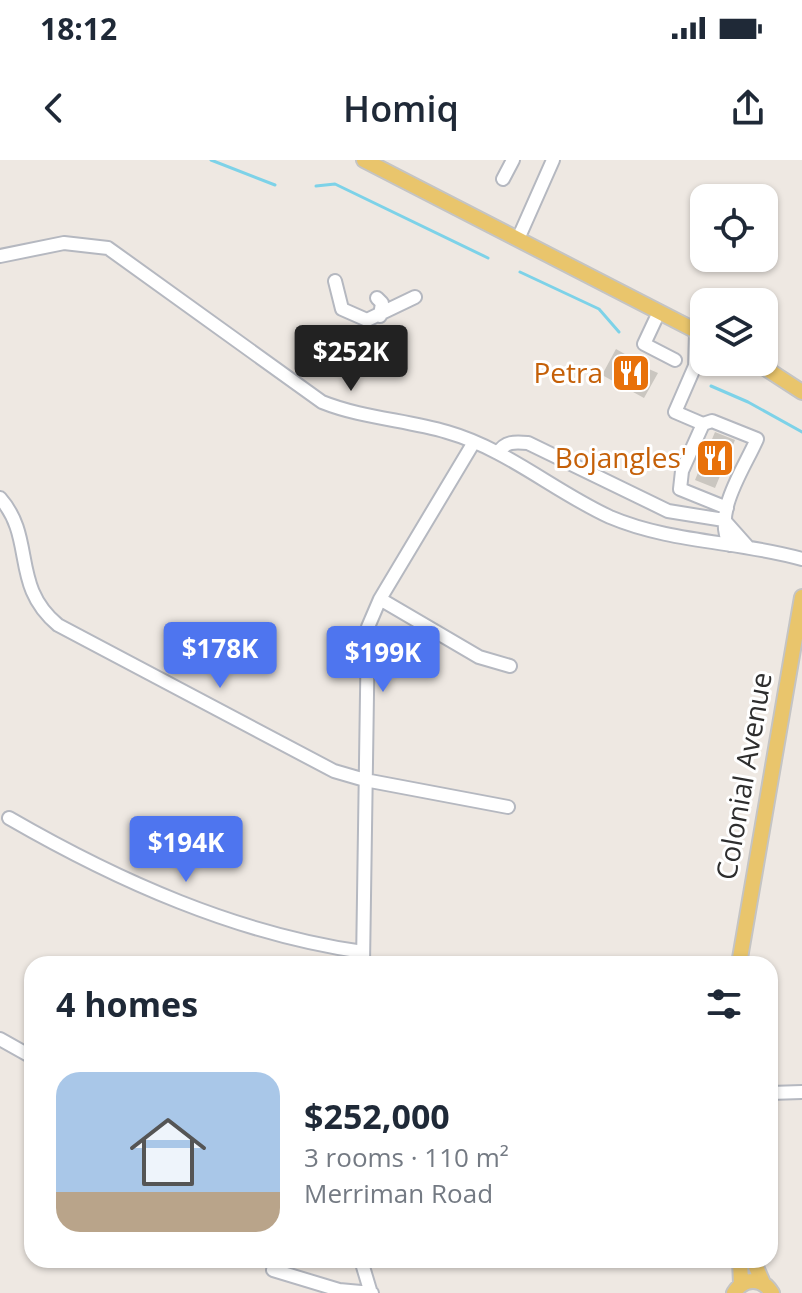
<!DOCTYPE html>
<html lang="en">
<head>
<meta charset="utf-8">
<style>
  :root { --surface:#fff; --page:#f6f6f7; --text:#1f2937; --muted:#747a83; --line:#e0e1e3; --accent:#4e75ef }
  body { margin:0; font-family:"Open Sans",sans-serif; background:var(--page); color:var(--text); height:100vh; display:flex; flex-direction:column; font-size:30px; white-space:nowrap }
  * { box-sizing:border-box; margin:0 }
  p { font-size:26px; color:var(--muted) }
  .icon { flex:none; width:44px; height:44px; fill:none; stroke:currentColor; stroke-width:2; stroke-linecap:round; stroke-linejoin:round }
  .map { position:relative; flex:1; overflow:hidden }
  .sheet { position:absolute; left:24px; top:796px; width:754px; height:312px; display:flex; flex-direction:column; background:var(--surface); border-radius:24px; box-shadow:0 2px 6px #0004 }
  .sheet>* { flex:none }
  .controls { position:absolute; left:690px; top:24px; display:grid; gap:16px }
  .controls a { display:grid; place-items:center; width:88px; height:88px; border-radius:16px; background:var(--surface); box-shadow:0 2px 6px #0004; font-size:40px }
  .price { position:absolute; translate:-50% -68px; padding:0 18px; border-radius:8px; background:var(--accent); color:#fff; font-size:26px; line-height:52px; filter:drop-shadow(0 2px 4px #0008) }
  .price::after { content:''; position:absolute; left:50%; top:48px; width:24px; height:18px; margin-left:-12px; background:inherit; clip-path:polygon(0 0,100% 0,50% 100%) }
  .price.on { background:#222; color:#fff }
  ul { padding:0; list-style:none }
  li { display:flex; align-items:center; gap:24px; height:200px; padding:0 32px }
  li+li { border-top:2px solid var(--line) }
  li span { display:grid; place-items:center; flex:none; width:224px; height:160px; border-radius:24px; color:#555 }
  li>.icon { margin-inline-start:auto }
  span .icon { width:96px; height:96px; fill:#fffc; stroke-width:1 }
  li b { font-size:34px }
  h2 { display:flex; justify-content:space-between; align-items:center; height:96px; padding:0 32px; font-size:34px }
  .status { display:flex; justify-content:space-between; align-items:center; height:56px; padding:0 40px; background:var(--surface); direction:ltr }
  .status svg { height:22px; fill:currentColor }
  header { display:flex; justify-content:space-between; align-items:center; height:104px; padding:0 32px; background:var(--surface); font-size:36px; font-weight:600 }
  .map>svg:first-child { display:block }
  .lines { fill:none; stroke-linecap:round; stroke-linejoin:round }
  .stream { stroke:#7dd2e8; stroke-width:3 }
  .building { fill:#cac6c0 }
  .minor-casing { stroke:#b5b8c0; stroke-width:16 }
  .major-casing { stroke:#c4c4c4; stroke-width:18 }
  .minor { stroke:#fff; stroke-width:12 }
  .major { stroke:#e9c56c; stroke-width:14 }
  .labels { text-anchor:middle; stroke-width:6; stroke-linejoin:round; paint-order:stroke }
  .food-label { font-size:28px; fill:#c56008; stroke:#fff; text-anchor:end }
  .street-label { font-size:28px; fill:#2e2e2e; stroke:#fff }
</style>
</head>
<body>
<div class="status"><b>18:12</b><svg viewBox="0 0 49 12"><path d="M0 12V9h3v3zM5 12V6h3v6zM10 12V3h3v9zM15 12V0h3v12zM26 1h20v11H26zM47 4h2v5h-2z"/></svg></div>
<header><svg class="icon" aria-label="back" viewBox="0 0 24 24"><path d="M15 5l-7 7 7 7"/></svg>Homiq<svg class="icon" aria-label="share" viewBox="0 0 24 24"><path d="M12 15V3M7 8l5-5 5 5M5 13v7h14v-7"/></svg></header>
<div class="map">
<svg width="802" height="1133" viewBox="0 0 802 1133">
  <rect width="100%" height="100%" fill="#eee8e2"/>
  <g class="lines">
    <path class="stream" d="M211,0l64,25
      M316,26l19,-2 153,74
      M520,112l79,37 20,23
      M711,226l37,16 54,30"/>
  </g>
  <path class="building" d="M616,189l14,8 -2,3 30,13 -14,25 -42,-23z
    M715,272l20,8 -20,48 -20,-8z"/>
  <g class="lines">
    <defs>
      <path id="minor" d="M503,19l10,-19
        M518,79l35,-79
        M0,96l64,-13 44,5 214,154c40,16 84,18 125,30 60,17 108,60 163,85 61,26 129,24 192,42
        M335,121l7,28 25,11 48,-23
        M377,138l5,5 -2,13
        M659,152l-15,32 31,16
        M696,172l-1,34 -20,46 28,12 9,-3 45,18c-13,30 -45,74 -27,106
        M703,264l-21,47 -2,18 47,19
        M498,293c7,-12 17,-11 30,-10l140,68 56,9 24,27
        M0,338c36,41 10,87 58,127l276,146 31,9 143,27
        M380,439l99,58 31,9
        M9,658c109,63 228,116 354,134
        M363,804l5,-337 12,-28 94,-157
        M0,879l32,18
        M770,933l32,-1
        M361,1100l9,30
        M273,1110l66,20 33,3"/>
      <path id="major" d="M364,0l340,175
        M756,202l46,30
        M739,804l63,-367
        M740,1100l1,24
        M753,1100l10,23
        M734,1133c10,-16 28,-16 38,0"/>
    </defs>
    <use href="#minor" class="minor-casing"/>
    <use href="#major" class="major-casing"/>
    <use href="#minor" class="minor"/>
    <use href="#major" class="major"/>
  </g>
  <defs>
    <symbol id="restaurant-square" viewBox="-11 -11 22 22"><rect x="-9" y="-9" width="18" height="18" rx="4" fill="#e8710a" stroke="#fff"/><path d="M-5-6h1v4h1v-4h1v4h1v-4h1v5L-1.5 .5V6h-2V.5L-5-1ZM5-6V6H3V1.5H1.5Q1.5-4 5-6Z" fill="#fff"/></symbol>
  </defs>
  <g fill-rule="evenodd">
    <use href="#restaurant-square" x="609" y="191" width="44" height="44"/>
    <use href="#restaurant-square" x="693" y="276" width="44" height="44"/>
  </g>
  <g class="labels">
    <g class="food-label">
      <text x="603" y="223">Petra</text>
      <text x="687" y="308">Bojangles'</text>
    </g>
    <g class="street-label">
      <text transform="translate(744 616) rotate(-80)" y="10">Colonial Avenue</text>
    </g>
  </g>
</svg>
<div class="controls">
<a><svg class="icon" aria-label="locate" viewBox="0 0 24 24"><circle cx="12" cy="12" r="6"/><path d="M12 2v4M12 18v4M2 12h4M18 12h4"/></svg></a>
<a><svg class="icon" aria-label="layers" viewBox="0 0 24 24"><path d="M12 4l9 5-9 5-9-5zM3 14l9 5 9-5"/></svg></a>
</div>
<b class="price on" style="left:351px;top:233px">$252K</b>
<b class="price" style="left:220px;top:530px">$178K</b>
<b class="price" style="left:383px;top:534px">$199K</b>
<b class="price" style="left:186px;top:724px">$194K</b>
<section class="sheet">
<h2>4 homes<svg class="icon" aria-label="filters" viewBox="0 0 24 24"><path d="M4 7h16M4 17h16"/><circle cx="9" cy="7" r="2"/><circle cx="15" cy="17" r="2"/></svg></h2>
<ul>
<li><span style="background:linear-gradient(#a9c7e8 75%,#b9a48a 0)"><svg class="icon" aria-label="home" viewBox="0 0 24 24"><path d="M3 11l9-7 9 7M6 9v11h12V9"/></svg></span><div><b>$252,000</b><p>3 rooms · 110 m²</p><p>Merriman Road</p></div></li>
</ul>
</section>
</div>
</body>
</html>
